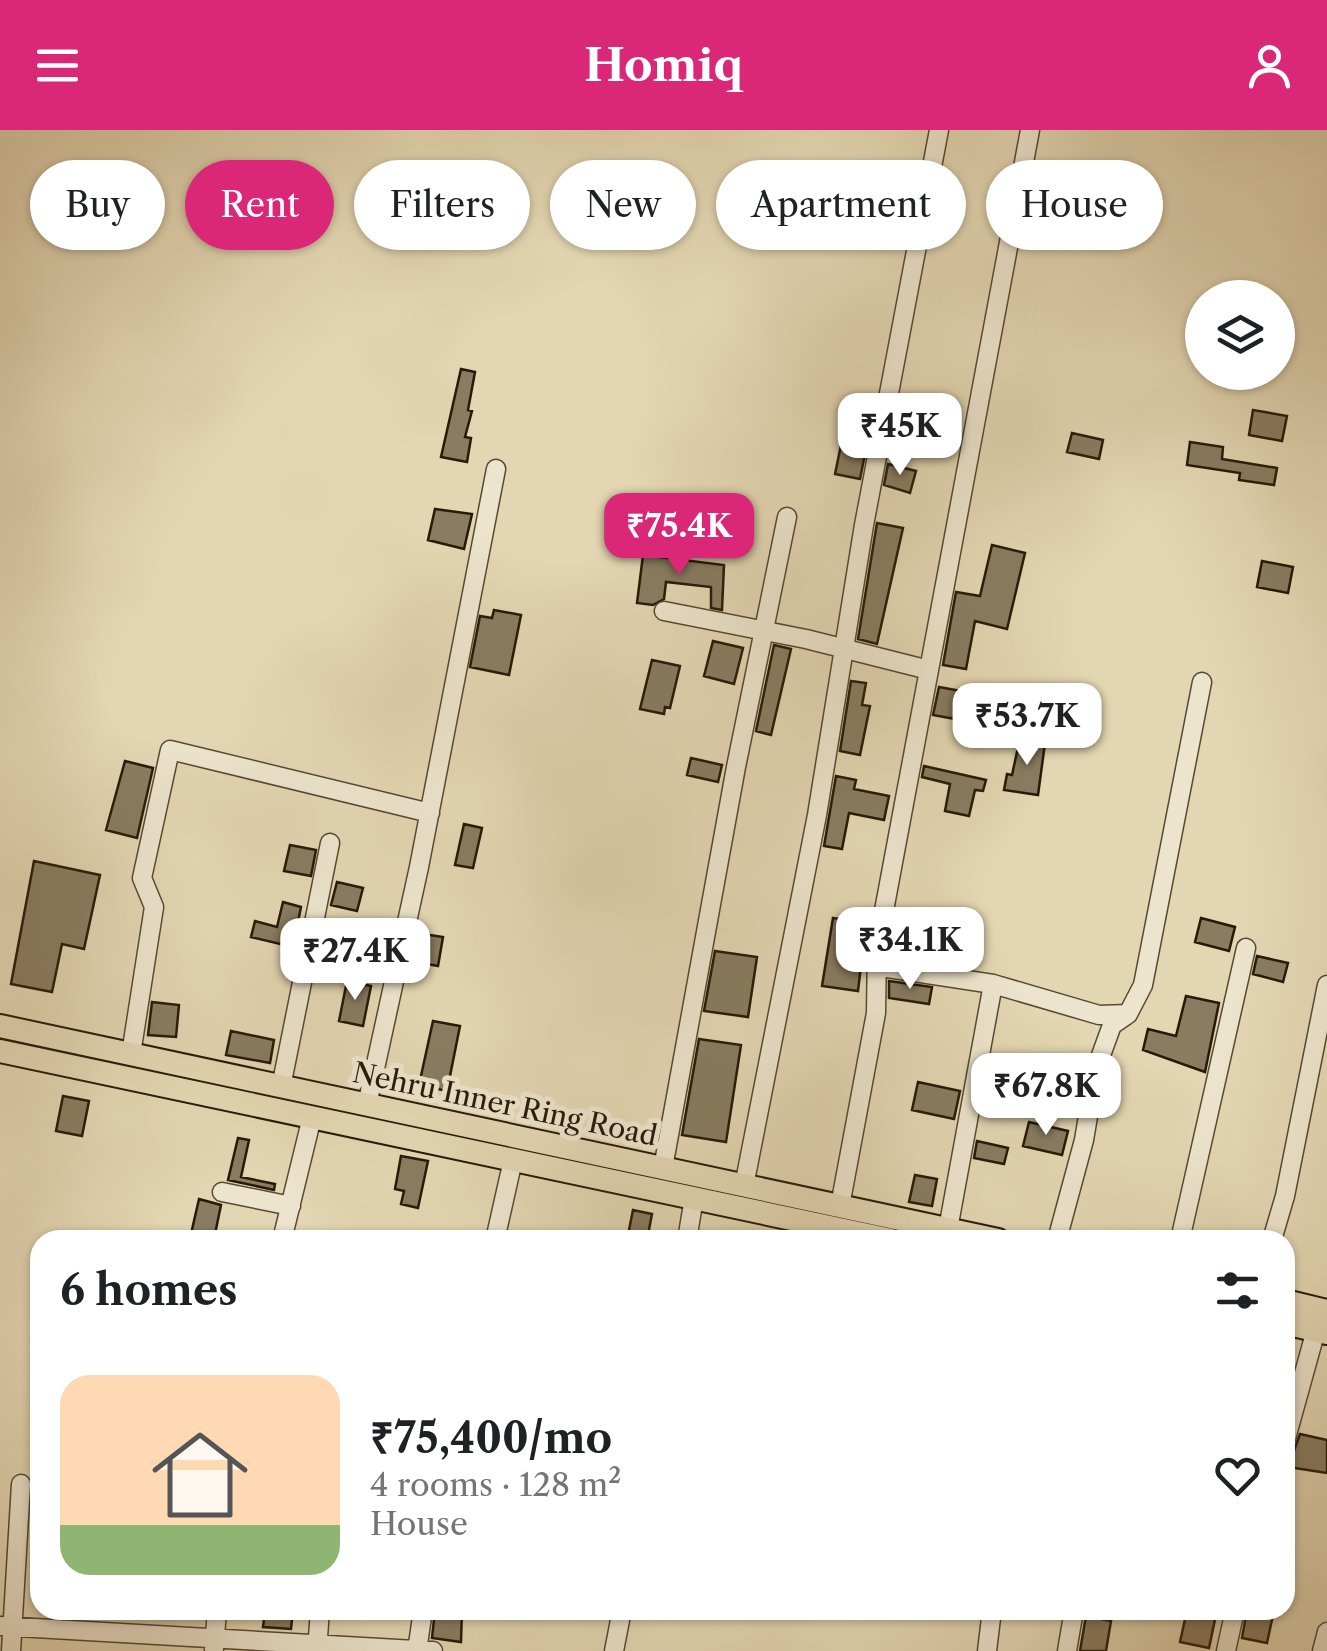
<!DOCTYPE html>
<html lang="en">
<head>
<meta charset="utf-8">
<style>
  :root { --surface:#fff; --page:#f6f6f6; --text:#202124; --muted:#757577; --line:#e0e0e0; --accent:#db2777 }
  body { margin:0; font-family:"Libre Caslon Text",serif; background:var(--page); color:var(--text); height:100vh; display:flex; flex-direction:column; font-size:38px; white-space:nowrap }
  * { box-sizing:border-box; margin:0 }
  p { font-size:32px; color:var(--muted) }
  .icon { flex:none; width:55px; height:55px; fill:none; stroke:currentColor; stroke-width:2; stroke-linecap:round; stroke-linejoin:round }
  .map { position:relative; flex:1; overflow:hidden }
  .sheet { position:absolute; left:30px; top:1100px; width:1265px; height:390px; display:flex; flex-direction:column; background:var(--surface); border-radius:30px; box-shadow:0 2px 8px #0004 }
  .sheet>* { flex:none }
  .top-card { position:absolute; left:30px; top:30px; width:1268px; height:90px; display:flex; gap:20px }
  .controls { position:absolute; left:1185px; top:150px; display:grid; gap:20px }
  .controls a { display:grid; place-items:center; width:110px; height:110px; border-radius:50%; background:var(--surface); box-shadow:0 2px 8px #0004; font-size:50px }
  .price { position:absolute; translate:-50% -85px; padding:0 22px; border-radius:20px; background:#fff; color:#222; font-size:32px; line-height:65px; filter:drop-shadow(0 2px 5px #0008) }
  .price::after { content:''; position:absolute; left:50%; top:60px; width:30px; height:22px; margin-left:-15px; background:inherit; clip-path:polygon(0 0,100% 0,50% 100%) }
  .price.active { background:var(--accent); color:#fff }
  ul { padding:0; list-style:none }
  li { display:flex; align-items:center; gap:30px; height:250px; padding:0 30px }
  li+li { border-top:2px solid var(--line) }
  li span { display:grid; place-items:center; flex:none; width:280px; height:200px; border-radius:30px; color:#555 }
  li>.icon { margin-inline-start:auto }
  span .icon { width:120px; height:120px; fill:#fffc; stroke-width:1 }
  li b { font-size:42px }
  h2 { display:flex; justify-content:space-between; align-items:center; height:120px; padding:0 30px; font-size:42px }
  .pill { padding:0 35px; border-radius:45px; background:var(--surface); box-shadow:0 2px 8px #0004; font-size:35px; line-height:90px }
  .pill.active { background:var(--accent); color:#fff }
  header { display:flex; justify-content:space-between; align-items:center; height:130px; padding:0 30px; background:var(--accent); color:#fff; font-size:45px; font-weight:700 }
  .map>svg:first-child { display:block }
  .building { fill:#897c61; stroke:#271a09; stroke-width:2.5 }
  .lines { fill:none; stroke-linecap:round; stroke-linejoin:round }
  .minor-casing { stroke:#564933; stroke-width:21 }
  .major-casing { stroke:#271a09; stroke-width:26 }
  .minor { stroke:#ede4cd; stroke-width:18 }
  .major { stroke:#e3d6b2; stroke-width:22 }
  .labels { text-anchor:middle; stroke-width:10; stroke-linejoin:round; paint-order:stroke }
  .street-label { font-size:28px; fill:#271a09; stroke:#ede4cd }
</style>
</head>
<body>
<header><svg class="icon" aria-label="menu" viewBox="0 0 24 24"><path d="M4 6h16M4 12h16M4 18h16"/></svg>Homiq<svg class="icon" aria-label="person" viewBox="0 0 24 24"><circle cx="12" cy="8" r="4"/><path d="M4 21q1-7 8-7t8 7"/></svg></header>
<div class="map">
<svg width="1327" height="1521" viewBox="0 0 1327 1521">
  <rect width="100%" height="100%" fill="#e3d6b2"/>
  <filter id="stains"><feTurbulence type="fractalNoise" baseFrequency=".002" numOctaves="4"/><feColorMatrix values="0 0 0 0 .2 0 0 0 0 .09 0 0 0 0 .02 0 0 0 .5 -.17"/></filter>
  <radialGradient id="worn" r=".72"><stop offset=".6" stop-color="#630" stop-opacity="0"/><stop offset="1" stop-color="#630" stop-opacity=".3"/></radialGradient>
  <path class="building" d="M461,239l14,3 -7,38 4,1 -7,26 6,1 -4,24 -26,-5z
    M1253,280l34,6 -5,25 -33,-6z
    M1072,303l31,7 -4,19 -32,-7z
    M842,310l25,4 -7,35 -25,-5z
    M1190,312l33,5 -1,12 55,9 -3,17 -35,-5 1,-7 -53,-8z
    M888,334l28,7 -6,22 -26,-8z
    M435,379l37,5 -8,35 -36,-9z
    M877,393l26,5 -26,116 -19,-5z
    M992,415l33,8 -18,76 -32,-8 -9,48 -23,-4 13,-73 24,4z
    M643,425l81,10 -2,45 -11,-2v-21l-45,-5 -2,17 -11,6 -16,-2z
    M1262,431l31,6 -5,26 -31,-6z
    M494,480l27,5 -12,60 -39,-8 10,-51 12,2z
    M713,511l30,7 -9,36 -30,-8z
    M774,515l17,4 -20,86 -15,-4z
    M652,530l28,6 -10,42 -5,-1 -1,7 -24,-5z
    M851,551l15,2 -4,22 8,1 -10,49 -20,-4z
    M939,557l22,4 -6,28 -22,-4z
    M1020,608l25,5 -7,52 -34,-5 3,-16 5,1z
    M691,628l31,7 -4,17 -31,-7z
    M125,631l28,7 -16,70 -31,-8z
    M924,636l62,14 -3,11 -8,-1 -6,26 -24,-5 5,-27 -28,-7z
    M836,646l20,4 -2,9 35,7 -5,24 -35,-7 -7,36 -18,-3z
    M464,694l18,4 -9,40 -18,-3z
    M290,715l26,5 -5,26 -27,-5z
    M34,731l66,14 -16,74 -22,-5 -10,48 -41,-8z
    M337,752l26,6 -6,23 -26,-6z
    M283,772l18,5 -8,40 -42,-10 4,-16 22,6z
    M833,788l33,5 -8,68 -36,-5z
    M1201,788l34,9 -6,24 -34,-9z
    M417,803l26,4 -5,29 -27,-5z
    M921,806l31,4 -4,24 -31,-4z
    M715,821l42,6 -9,60 -44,-6z
    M1257,826l31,7 -5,19 -30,-8z
    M347,851l24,5 -8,40 -24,-5z
    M889,851l43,6 -3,17 -40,-6z
    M1186,866l33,7 -14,69 -62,-22 5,-21 28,7z
    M152,872l27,3 -3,32 -28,-2z
    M433,891l27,5 -13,65 -28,-6z
    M231,901l43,9 -4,23 -44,-8z
    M699,909l42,6 -15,97 -44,-7z
    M918,952l42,9 -6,28 -42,-9z
    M63,966l26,5 -7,35 -26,-5z
    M1029,992l39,9 -6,24 -39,-9z
    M238,1008l11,2 -8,37 34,7 -1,6 -46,-10z
    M977,1011l31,7 -4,16 -30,-6z
    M401,1026l27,5 -10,47 -17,-4 3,-13 -9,-2z
    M915,1045l22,4 -5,27 -23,-4z
    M199,1069l22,6 -7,34 -23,-5z
    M633,1080l19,4 -5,26h-20z
    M1300,1304l27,6v33l-39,-6z
    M265,1480h28l-2,19 -28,-2z
    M435,1480h27l-1,32 -29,-4z
    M1187,1480h30l-8,38 -29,-6z
    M1247,1480h27l-7,33 -25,-5z
    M1086,1486l25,5 -5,30h-26z"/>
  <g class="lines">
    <defs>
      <path id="minor" d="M664,481l142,28 123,31
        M875,836l118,18 106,31 29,-1 15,-29 59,-303
        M131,924l23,-147 -12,-29 28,-128 260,63
        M281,957l49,-244
        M367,975l52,-238 77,-398
        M663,1038l73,-401 51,-250
        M744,1056l73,-371 47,-290 75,-395
        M222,1062l69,14
        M840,1076l36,-193 1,-65 153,-818
        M948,1099l45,-245
        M282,1110l30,-123
        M495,1110l18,-80
        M687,1110l7,-42
        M1057,1110l27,-100 12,-71 16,-44 16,-11
        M1180,1110l66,-292
        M1272,1110l13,-44 42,-211
        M1285,1312l31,-112
        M0,1496l433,25
        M214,1519l3,-39
        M11,1521l10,-167
        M317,1521l3,-41
        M417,1521l6,-41
        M614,1521l8,-41
        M987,1521l5,-41
        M1067,1521l7,-41
        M1226,1521l9,-41
        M1322,1521l5,-19"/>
      <path id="major" d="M0,896l998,214
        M0,921l891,189
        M1285,1171l42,10
        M1285,1193l42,10"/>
    </defs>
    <use href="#minor" class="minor-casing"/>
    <use href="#major" class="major-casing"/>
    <use href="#minor" class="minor"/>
    <use href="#major" class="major"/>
  </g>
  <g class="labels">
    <g class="street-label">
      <text transform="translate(505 974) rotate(12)" y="10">Nehru Inner Ring Road</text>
    </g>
  </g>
  <rect width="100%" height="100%" filter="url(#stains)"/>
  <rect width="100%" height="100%" fill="url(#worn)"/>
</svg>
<div class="controls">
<a><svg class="icon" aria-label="layers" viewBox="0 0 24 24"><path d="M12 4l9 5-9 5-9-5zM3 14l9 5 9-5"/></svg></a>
</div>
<b class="price" style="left:900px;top:348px">₹45K</b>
<b class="price active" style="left:679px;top:448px">₹75.4K</b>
<b class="price" style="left:1027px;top:638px">₹53.7K</b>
<b class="price" style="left:910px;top:862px">₹34.1K</b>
<b class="price" style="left:355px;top:873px">₹27.4K</b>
<b class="price" style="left:1046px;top:1008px">₹67.8K</b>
<div class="top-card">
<a class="pill">Buy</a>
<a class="pill active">Rent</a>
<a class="pill">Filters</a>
<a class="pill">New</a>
<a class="pill">Apartment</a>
<a class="pill">House</a>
</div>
<section class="sheet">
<h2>6 homes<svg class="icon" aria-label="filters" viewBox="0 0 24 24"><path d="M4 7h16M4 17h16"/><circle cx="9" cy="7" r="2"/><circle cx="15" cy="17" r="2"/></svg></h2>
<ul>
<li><span style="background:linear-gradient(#ffd9b3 75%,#8fb573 0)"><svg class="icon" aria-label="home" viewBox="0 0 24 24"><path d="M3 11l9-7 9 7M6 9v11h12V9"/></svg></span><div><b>₹75,400/mo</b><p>4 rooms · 128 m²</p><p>House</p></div><svg class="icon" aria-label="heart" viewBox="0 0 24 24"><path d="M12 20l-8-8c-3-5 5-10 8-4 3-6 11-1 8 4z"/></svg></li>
</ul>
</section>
</div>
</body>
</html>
